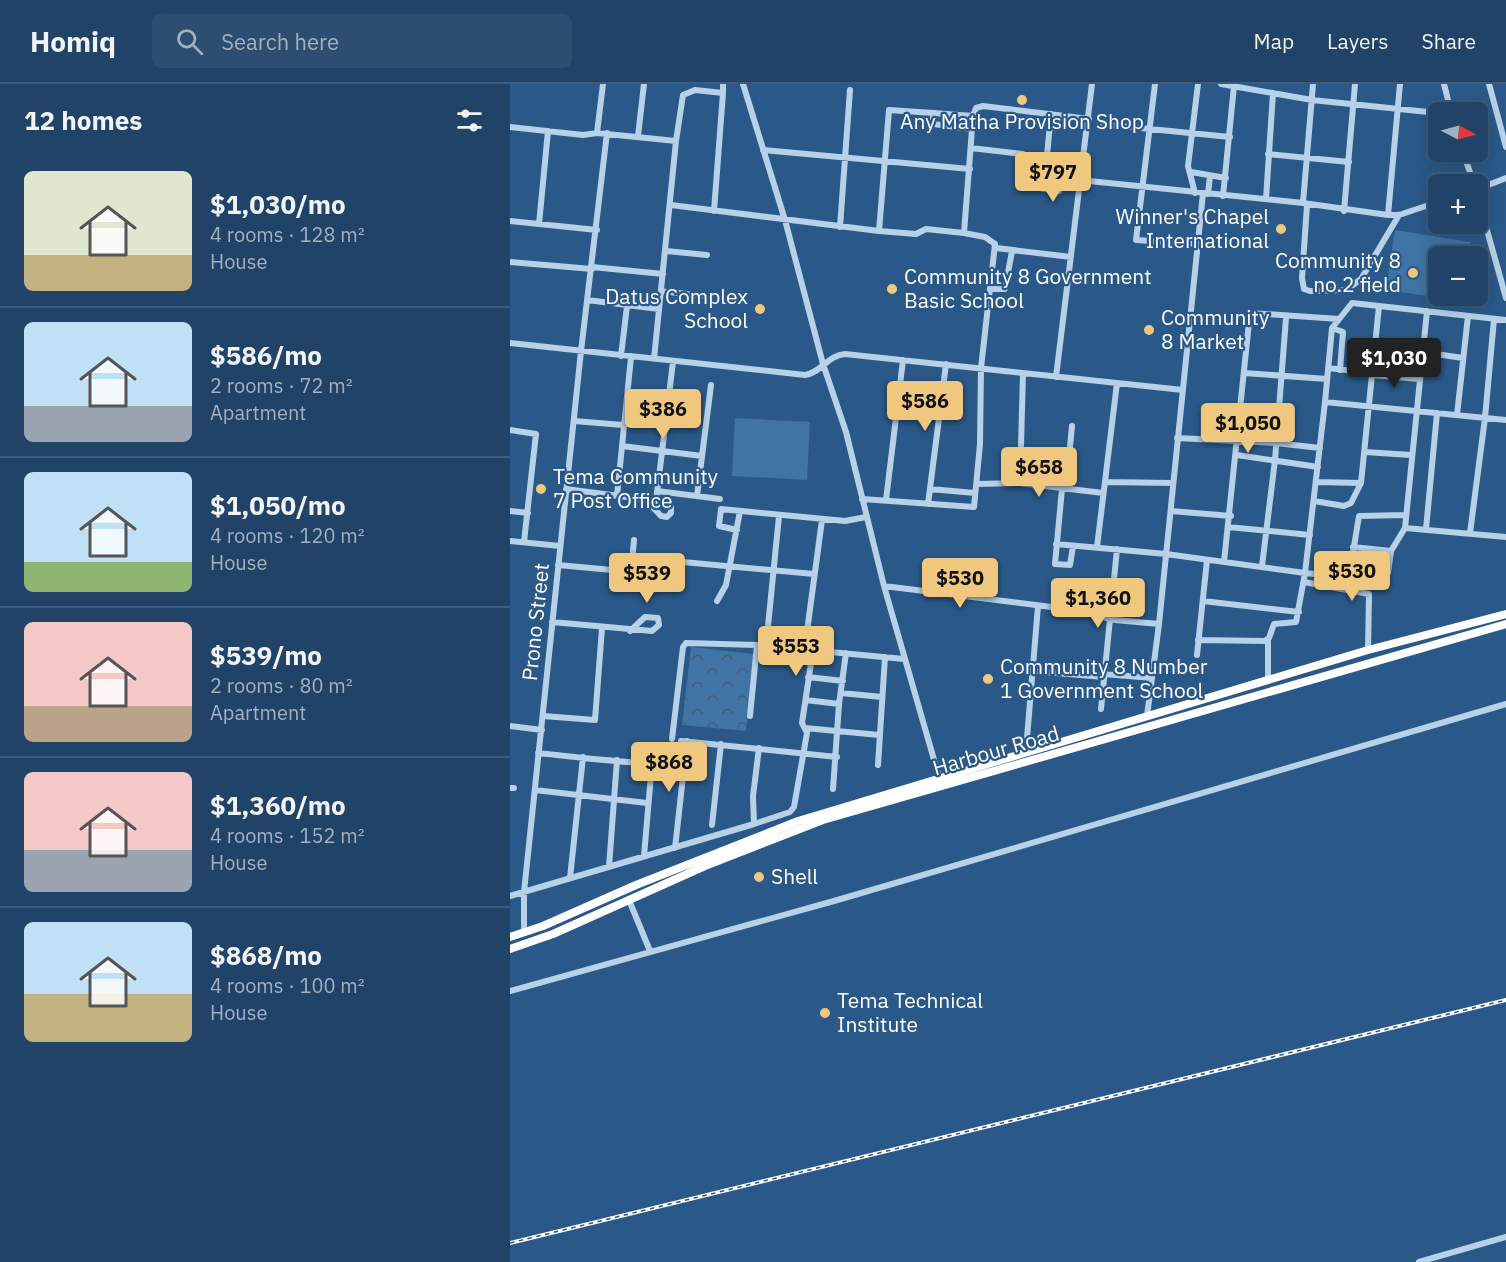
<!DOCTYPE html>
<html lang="en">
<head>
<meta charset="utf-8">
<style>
  :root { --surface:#204367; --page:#2d4e70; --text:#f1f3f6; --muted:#a2b0c0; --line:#3d5c7b; --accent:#efc77f }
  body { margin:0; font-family:"IBM Plex Sans",sans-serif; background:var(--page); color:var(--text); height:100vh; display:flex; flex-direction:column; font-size:22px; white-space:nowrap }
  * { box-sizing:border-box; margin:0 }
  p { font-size:20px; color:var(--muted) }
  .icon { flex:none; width:33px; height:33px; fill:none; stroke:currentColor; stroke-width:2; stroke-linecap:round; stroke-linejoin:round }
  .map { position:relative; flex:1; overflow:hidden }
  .drawer { display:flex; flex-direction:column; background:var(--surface); width:510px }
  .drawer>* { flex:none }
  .needle { width:39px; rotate:96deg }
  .fabs { position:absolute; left:918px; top:18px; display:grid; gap:12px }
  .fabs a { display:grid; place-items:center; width:60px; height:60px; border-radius:9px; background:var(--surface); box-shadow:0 3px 15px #0003,0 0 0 2px var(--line); font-size:30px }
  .price { position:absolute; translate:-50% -51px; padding:0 14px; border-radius:6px; background:var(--accent); color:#111; font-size:20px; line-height:39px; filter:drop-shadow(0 2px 3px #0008) }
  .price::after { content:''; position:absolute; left:50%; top:36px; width:18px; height:14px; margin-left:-9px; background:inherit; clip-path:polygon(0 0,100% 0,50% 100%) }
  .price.on { background:#222; color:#fff }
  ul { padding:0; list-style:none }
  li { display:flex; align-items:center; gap:18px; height:150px; padding:0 24px }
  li+li { border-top:2px solid var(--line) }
  li span { display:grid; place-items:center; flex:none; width:168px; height:120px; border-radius:9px; color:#555 }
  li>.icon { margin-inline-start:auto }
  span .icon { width:72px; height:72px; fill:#fffc; stroke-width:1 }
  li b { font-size:26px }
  h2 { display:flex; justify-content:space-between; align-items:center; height:72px; padding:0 24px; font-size:26px }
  header { display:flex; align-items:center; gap:36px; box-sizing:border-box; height:84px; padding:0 30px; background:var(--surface); border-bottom:2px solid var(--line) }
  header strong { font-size:28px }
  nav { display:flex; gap:33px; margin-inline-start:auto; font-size:21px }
  .search { width:420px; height:54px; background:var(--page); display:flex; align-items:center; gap:15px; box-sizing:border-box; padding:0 21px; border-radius:9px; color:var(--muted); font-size:22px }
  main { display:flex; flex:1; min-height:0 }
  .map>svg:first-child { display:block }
  .forest { fill:url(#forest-crowns) }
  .pitch { fill:#3f74a5 }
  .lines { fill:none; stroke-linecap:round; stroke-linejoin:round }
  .minor { stroke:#b7d1e8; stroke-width:6 }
  .highway { stroke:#fff; stroke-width:8 }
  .rail-casing { stroke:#fff; stroke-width:4 }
  .rail { stroke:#2a5989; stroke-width:1.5; stroke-dasharray:4.5; stroke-linecap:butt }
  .poi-dot { fill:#efc77f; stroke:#2a5989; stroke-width:2 }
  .labels { text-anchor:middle; stroke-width:4.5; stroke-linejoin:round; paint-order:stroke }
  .poi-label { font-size:21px; fill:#fff; stroke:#2a5989; text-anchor:start }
  .street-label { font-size:21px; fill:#fff; stroke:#2a5989 }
</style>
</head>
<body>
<header>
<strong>Homiq</strong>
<div class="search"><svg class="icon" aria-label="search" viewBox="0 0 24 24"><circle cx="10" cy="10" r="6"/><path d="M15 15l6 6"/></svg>Search here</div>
<nav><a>Map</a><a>Layers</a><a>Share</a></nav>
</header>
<main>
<section class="drawer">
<h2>12 homes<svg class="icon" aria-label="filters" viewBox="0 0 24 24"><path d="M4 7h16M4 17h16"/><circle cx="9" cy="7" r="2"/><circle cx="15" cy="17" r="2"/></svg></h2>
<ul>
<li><span style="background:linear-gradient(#dfe7d0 70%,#c2b280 0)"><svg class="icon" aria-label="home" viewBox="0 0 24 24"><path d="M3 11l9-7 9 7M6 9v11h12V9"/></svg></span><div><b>$1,030/mo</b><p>4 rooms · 128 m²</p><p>House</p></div></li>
<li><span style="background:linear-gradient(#bfe0f5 70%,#9aa5b1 0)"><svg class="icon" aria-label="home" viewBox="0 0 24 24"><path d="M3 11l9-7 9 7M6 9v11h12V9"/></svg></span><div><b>$586/mo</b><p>2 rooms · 72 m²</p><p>Apartment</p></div></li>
<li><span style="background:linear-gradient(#bfe0f5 75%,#8fb573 0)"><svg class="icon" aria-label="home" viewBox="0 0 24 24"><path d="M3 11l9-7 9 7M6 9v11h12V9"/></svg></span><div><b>$1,050/mo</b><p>4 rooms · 120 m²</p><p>House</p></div></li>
<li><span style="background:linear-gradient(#f6c9c9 70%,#b9a48a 0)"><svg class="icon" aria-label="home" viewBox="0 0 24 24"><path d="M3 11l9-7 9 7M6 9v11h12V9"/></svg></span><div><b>$539/mo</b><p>2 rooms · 80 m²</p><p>Apartment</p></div></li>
<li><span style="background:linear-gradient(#f6c9c9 65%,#9aa5b1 0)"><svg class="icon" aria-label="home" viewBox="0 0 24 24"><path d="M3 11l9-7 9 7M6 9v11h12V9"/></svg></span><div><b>$1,360/mo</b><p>4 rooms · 152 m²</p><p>House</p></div></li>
<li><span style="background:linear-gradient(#bfe0f5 60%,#c2b280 0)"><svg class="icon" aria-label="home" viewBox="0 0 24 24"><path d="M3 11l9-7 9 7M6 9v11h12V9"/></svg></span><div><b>$868/mo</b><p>4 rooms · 100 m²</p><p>House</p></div></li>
</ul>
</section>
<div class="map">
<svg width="996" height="1178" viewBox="0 0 996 1178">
  <defs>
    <pattern id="forest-crowns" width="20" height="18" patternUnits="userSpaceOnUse" patternTransform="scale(1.5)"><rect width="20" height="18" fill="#3f74a5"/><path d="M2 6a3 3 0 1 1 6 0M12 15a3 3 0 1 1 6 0" fill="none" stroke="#465e74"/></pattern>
  </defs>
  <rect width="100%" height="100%" fill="#2a5989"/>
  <path class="forest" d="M181,563l63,7 -8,77 -64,-6z"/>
  <path class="pitch" d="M885,146l76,12 -2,14h-31v40h26v5l-78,-11z
    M225,334l75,4 -3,58 -75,-4z"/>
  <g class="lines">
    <path class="minor" d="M233,0l42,136 38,144 23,68 38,154 55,191
      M645,0l-19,156 62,4
      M711,0l91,16 126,13
      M934,0l7,28
      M979,0l17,63
      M590,40l130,13
      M0,43l73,8 14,-2 6,-49
      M462,45l-39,-5v-11l40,3
      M87,49l79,8 -22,218
      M128,52l6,-52
      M166,57l7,-46 12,-5 28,3v-9
      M461,64l52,6
      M253,66l207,19
      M953,68l11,32
      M758,70l81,8
      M681,88l35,6
      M511,90l282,29 85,12h11l39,-13
      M535,92l6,-62
      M510,101l39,6 3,-13
      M968,105l28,-11
      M685,109l-7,-27 10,-82
      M698,110l2,-18
      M713,112l11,-110
      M968,114l28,100
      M756,115l7,-106
      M793,119l10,-119
      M161,121l208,26 37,3 10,-5 38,4 21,4 10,7 -14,124 -1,76 -6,63 -112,-8
      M797,121l-5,73 2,11 6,2 36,-1 15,-11 38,-64
      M204,127l9,-118
      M834,127l11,-127
      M878,131l12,-131
      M0,137l87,9
      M29,140l9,-93
      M330,143l10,-137
      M369,147l10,-121 44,3
      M454,149l9,-117 3,-8 7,-2 106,13
      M486,164l75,9
      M156,167l41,4
      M0,178l82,7
      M82,183l71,7
      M480,205h15l7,-38
      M151,207l43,5
      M77,216l72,9
      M822,244l11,4 -3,38
      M0,259l295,32c16,-2 23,-20 40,-21l338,36
      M912,268l41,6
      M111,272l6,-50
      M818,284l36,4
      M734,289l83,6
      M862,291l47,4
      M546,293l36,-293
      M815,318l7,-74 20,-25 154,17
      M947,331l11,-99
      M64,337l49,4
      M0,346l26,4 -12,108
      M667,354l99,5 44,5
      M112,362l80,10
      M855,368l46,3
      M727,371l81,12
      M510,382l48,1 4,-41
      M595,398l68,1
      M510,399l3,-110
      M851,399l18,-177
      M467,400l43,-1 83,10
      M56,405l98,13 7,5v6l-4,4 -6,-1 -15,-16
      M420,405l45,4
      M552,405l-7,75 15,1 3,-19
      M147,407l63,8
      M107,412l14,-139
      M187,412l14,-111
      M376,416l17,-140
      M146,417l17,-139
      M804,417l30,5 7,-3 10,-20 -45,-1
      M418,420l18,-140
      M0,427l18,2
      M661,427l60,5
      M718,443l82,8
      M895,444l101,9
      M916,445l11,-116
      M227,446l-18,-4 2,-17 124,12 21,-4
      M960,449l15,-115 9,-99
      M0,457l50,5
      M546,460l110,10 139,19 20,-171 181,18
      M587,463l20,-164
      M843,463l38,4
      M714,478l26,-249 89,6
      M48,481l108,10 2,-12 4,-2 142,13
      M752,482l13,-106 11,-142
      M121,488l3,-32
      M839,493l10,-61 46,-1
      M794,498l65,12 -1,56
      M374,502l191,24 40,10 44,4
      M207,517l9,-16 14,-74
      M693,517l96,11
      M42,538l100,9 7,-6 -1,-7 -13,-1 -15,14
      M688,556l67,1 4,-3 5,-14 22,-2 9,-49 79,8 4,-8 3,-22 14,-23 22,-217
      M256,562l13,-130
      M687,571l10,-95
      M523,587l71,6
      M594,590l48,4
      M298,593l35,4
      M758,597v-42
      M331,609l41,4
      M296,616l33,4
      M591,625l16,-160
      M33,632l52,4 7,-92
      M240,632l7,-71
      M637,632l12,-92 44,-431
      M0,642l32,4
      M295,644l74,7
      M162,655l11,-92 3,-4 71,2 147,14
      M171,657l156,16
      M516,666l12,-144
      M28,669c22,2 124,15 136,9v-10l-6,-3 -10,4 -6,10 -8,93
      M368,681l7,-108
      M0,704h4
      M323,705l6,-85 7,-51
      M25,706l112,13
      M244,740l36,-12 4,-5 13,-74 -5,-10 11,-73 -7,-11 16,-119
      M202,741l9,-81
      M165,764l12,-107
      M99,783l8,-107
      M60,794l13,-121
      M0,812l244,-72 -1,-28 6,-48
      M119,816l21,51
      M14,848v-40l57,-541 26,-218
      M0,907l324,-90 672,-197
      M909,1178l87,-25"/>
    <path class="highway" d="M0,853l33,-11 93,-41 162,-64 570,-171 138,-36
      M0,865l43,-15 152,-68 118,-46 683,-196"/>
    <defs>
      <path id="rail" d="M0,1159l996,-243"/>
    </defs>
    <use href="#rail" class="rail-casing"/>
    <use href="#rail" class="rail"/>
  </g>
  <g class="poi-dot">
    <circle cx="512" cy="16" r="6"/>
    <circle cx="771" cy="145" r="6"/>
    <circle cx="903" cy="189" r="6"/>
    <circle cx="382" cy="205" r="6"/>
    <circle cx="250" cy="225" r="6"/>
    <circle cx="639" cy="246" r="6"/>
    <circle cx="31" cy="405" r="6"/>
    <circle cx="478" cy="595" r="6"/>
    <circle cx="249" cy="793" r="6"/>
    <circle cx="315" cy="929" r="6"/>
  </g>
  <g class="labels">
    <g class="poi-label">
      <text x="512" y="45" text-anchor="middle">Any Matha Provision Shop</text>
      <text x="759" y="140" text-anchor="end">Winner's Chapel<tspan x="759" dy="24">International</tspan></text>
      <text x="891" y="184" text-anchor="end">Community 8<tspan x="891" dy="24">no.2 field</tspan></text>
      <text x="394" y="200">Community 8 Government<tspan x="394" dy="24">Basic School</tspan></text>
      <text x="238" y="220" text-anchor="end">Datus Complex<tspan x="238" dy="24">School</tspan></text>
      <text x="651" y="241">Community<tspan x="651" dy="24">8 Market</tspan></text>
      <text x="43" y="400">Tema Community<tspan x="43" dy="24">7 Post Office</tspan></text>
      <text x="490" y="590">Community 8 Number<tspan x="490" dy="24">1 Government School</tspan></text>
      <text x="261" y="800">Shell</text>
      <text x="327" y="924">Tema Technical<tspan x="327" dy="24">Institute</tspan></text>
    </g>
    <g class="street-label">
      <text transform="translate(26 538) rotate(-84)" y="7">Prono Street</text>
      <text transform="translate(486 667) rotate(-16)" y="7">Harbour Road</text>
    </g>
  </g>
</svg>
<div class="fabs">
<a><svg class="needle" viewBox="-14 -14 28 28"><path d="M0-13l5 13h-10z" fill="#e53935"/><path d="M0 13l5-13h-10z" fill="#a2b0c0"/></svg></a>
<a>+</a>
<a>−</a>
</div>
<b class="price" style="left:543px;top:119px">$797</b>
<b class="price on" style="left:884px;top:305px">$1,030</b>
<b class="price" style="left:415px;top:348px">$586</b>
<b class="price" style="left:153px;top:356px">$386</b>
<b class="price" style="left:738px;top:370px">$1,050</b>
<b class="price" style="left:529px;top:414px">$658</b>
<b class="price" style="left:842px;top:518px">$530</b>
<b class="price" style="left:137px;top:520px">$539</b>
<b class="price" style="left:450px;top:525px">$530</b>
<b class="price" style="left:588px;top:545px">$1,360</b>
<b class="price" style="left:286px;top:593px">$553</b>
<b class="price" style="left:159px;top:709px">$868</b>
</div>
</main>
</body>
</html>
